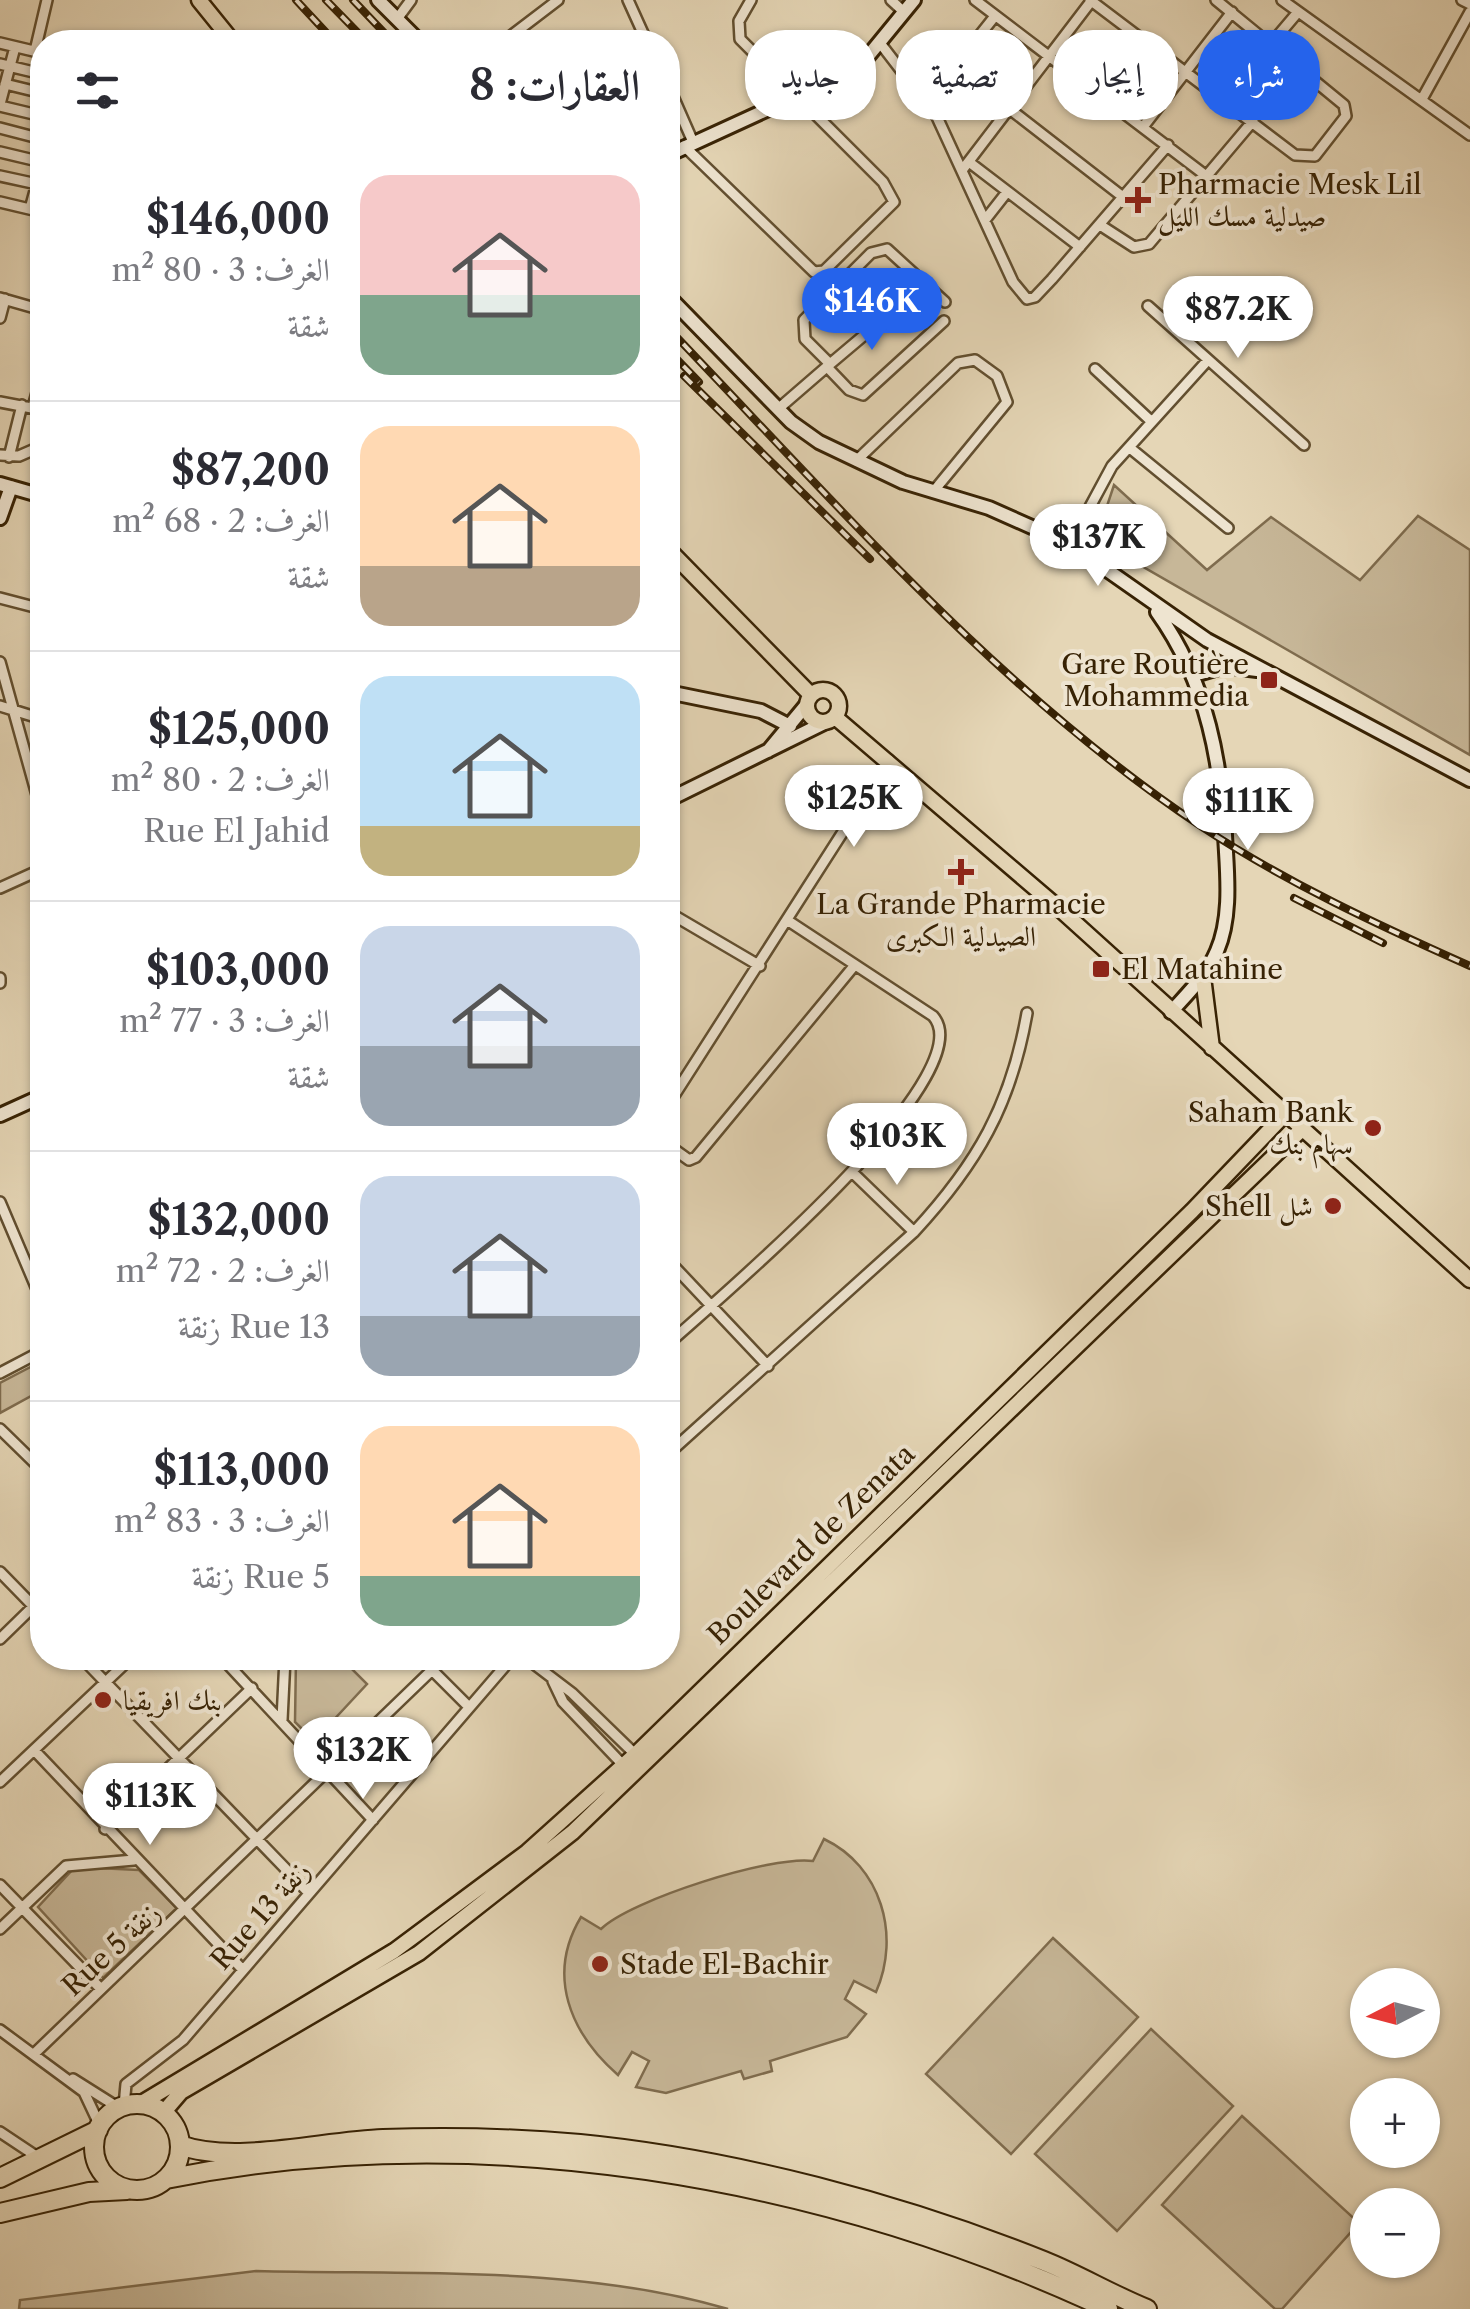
<!DOCTYPE html>
<html lang="ar">
<head>
<meta charset="utf-8">
<style>
  :root { --surface:#fff; --page:#f7f7f7; --text:#2b2b33; --muted:#7c7c81; --line:#e1e1e2; --accent:#2563eb }
  body { margin:0; font-family:"Libre Caslon Text",Amiri,serif; background:var(--page); color:var(--text); direction:rtl; height:100vh; display:flex; flex-direction:column; font-size:38px; white-space:nowrap }
  * { box-sizing:border-box; margin:0 }
  p { font-size:32px; color:var(--muted) }
  .icon { flex:none; width:55px; height:55px; fill:none; stroke:currentColor; stroke-width:2; stroke-linecap:round; stroke-linejoin:round }
  .map { position:relative; flex:1; overflow:hidden; direction:ltr }
  .side { position:absolute; left:30px; top:30px; width:650px; height:1640px; display:flex; flex-direction:column; background:var(--surface); border-radius:40px; box-shadow:0 2px 8px #0004; direction:rtl }
  .side>* { flex:none }
  .top-card { position:absolute; left:710px; top:30px; width:610px; height:90px; direction:rtl; display:flex; gap:20px }
  .needle { width:65px; rotate:264deg }
  .fabs { position:absolute; left:1350px; top:1968px; display:grid; gap:20px }
  .fabs a { display:grid; place-items:center; width:90px; height:90px; border-radius:50%; background:var(--surface); box-shadow:0 2px 8px #0004; font-size:50px }
  .price { position:absolute; translate:-50% -85px; padding:0 22px; border-radius:35px; background:#fff; color:#222; font-size:32px; line-height:65px; filter:drop-shadow(0 2px 5px #0008) }
  .price::after { content:''; position:absolute; left:50%; top:60px; width:30px; height:22px; margin-left:-15px; background:inherit; clip-path:polygon(0 0,100% 0,50% 100%) }
  .price.current { background:var(--accent); color:#fff }
  ul { padding:0; list-style:none }
  li { display:flex; align-items:center; gap:30px; height:250px; padding:0 40px }
  li+li { border-top:2px solid var(--line) }
  li span { display:grid; place-items:center; flex:none; width:280px; height:200px; border-radius:30px; color:#555 }
  li>.icon { margin-inline-start:auto }
  span .icon { width:120px; height:120px; fill:#fffc; stroke-width:1 }
  li b { font-size:42px }
  h2 { display:flex; justify-content:space-between; align-items:center; height:120px; padding:0 40px; font-size:42px }
  .tag { padding:0 35px; border-radius:40px; background:var(--surface); box-shadow:0 2px 8px #0004; font-size:35px; line-height:90px }
  .tag.current { background:var(--accent); color:#fff }
  .map>svg:first-child { display:block }
  .green { fill:#c7b798; stroke:#7f6c4e; stroke-width:2.5 }
  .lines { fill:none; stroke-linecap:round; stroke-linejoin:round }
  .street-casing { stroke:#624f30; stroke-width:14 }
  .secondary-casing { stroke:#372204; stroke-width:18 }
  .primary-casing { stroke:#372204; stroke-width:19 }
  .highway-casing { stroke:#372204; stroke-width:22 }
  .street { stroke:#eee4d0; stroke-width:9 }
  .secondary { stroke:#eee4d0; stroke-width:12 }
  .primary { stroke:#e5d6b6; stroke-width:14 }
  .highway { stroke:#e5d6b6; stroke-width:18 }
  .rail-casing { stroke:#372204; stroke-width:8 }
  .rail { stroke:#eee4d0; stroke-width:4; stroke-dasharray:11; stroke-linecap:butt }
  .poi-dot { fill:#8f2418; stroke:#eee4d0; stroke-width:4 }
  .labels { text-anchor:middle; stroke-width:8; stroke-linejoin:round; paint-order:stroke }
  .poi-label { font-size:28px; fill:#372204; stroke:#eee4d0; text-anchor:start }
  .street-label { font-size:28px; fill:#372204; stroke:#eee4d0 }
</style>
</head>
<body>
<div class="map">
<svg width="1470" height="2309" viewBox="0 0 1470 2309">
  <rect width="100%" height="100%" fill="#e5d6b6"/>
  <filter id="stains"><feTurbulence type="fractalNoise" baseFrequency=".002" numOctaves="4"/><feColorMatrix values="0 0 0 0 .2 0 0 0 0 .09 0 0 0 0 .02 0 0 0 .5 -.17"/></filter>
  <radialGradient id="worn" r=".72"><stop offset=".6" stop-color="#630" stop-opacity="0"/><stop offset="1" stop-color="#630" stop-opacity=".3"/></radialGradient>
  <path class="green" d="M1114,485l93,85 64,-53 89,63 58,-64 52,34v205l-370,-213 1,-18z
    M42,1361v29l-42,23v-30z
    M296,1658h45l26,26 -53,57 -19,-19z
    M824,1839c57,27 77,96 52,153l-22,-11 -9,18 21,15 -19,23 -77,24 2,10 -28,8 -3,-8 -75,22 -30,-6 13,-26 -17,-9 -14,23c-48,-42 -72,-100 -37,-158l20,12c29,-29 171,-74 212,-68z
    M75,1867l64,3 38,38 -74,70 -65,-71z
    M1053,1938l85,79 -127,137 -85,-80z
    M1151,2029l82,77 -116,125 -82,-77z
    M1242,2116l117,107 -77,86h-7l-113,-104z
    M256,2271c155,4 322,-6 472,38h-709l1,-9z"/>
  <g class="lines">
    <defs>
      <path id="street" d="M628,0l19,42
        M891,0l13,12
        M975,0l230,175
        M1090,0l205,155 20,1 31,-40 -2,-11 -128,-105
        M1282,0l188,135
        M1462,0l8,4
        M397,19l14,-19
        M503,42l55,-42
        M0,43l42,10
        M880,43l57,74 76,165 14,17 8,-2 17,-18 116,-134
        M1270,45l28,-33
        M35,51l12,-51
        M0,64l42,10
        M5,84l37,9
        M668,85l25,57
        M1422,99l48,-87
        M928,100l67,-84
        M0,104l15,-57
        M0,106l42,10
        M1011,110l112,87
        M1143,127l89,-115
        M0,128l42,11
        M684,146l130,126 10,-1 70,-69 -11,-20 -143,-143 -1,-18 12,-21
        M0,152l42,10
        M969,162l111,85
        M963,169l129,-169
        M0,176l37,8
        M0,202l42,10
        M30,209l12,-44
        M985,220l22,-28
        M1100,225l34,22 15,-3 104,-123
        M0,298l42,12
        M1148,306l156,139
        M0,318l5,-19
        M830,364l96,-81
        M827,367l22,23 14,5 81,-74
        M1095,369l57,53
        M0,402l42,8
        M33,407l9,-33
        M778,409l52,-45 -25,-25 -1,-19 67,-67 16,-4 58,53
        M1130,448l98,80
        M0,455l19,1 23,-10
        M9,457l13,-52
        M856,461l102,-98 17,-3 22,16 10,26 -74,90
        M1070,544l42,-78 96,-106
        M0,598l42,11
        M0,662l42,151
        M0,706l42,13
        M0,888l42,-19
        M668,912l92,54
        M0,978v5
        M668,1105l221,-345
        M668,1145l21,15 7,-3 158,-191
        M852,1172l62,60
        M0,1202l42,99
        M668,1260l100,106
        M668,1344c45,-41 318,-269 265,-328l-146,-96
        M0,1373l42,-22
        M0,1429l42,41
        M668,1454l246,-222c63,-68 97,-127 113,-219
        M0,1572l42,43
        M0,1639l42,-41
        M82,1658l227,235
        M222,1658l151,162
        M420,1658l47,47
        M526,1658l46,35 67,65
        M553,1681l10,21 61,64
        M282,1720l3,-62
        M34,1750l209,220
        M0,1782l131,-124
        M105,1829l147,-141
        M0,1885l101,104
        M0,1929l66,-63 68,-6
        M0,2030l84,62 16,34
        M36,2052l396,-382
        M73,2079l46,29
        M124,2106l2,-22 57,-44 329,-382
        M0,2132l39,26"/>
      <path id="secondary" d="M378,0l42,42
        M668,155l179,-82 22,-18 45,-55
        M668,296l123,126 28,20 84,40 86,26 81,36 137,96 263,140
        M0,484l42,12
        M0,518l11,-31
        M1157,612c51,71 65,153 69,240 2,32 4,69 -9,99 -10,24 -29,42 -46,61
        M1191,669l10,4 24,-7 32,4
        M668,692l93,19 29,15
        M768,751l39,-47
        M668,800l158,-78
        M0,1115l42,-19"/>
      <path id="primary" d="M199,0l34,42
        M668,549l143,146
        M807 706a16 16 0 1 1 32 0a16 16 0 1 1-32 0Z
        M835,717l227,194 408,369
        M1203,977l9,71
        M140,2104l254,-153 133,-99 108,-97 557,-544 93,-97
        M163,2113l18,-21 238,-139 154,-121 729,-703"/>
      <path id="highway" d="M94 2147a43 43 0 1 1 86 0a43 43 0 1 1-86 0Z
        M180,2145c55,20 143,-4 203,-6 65,-2 132,-1 197,5 153,15 322,60 464,117 35,14 68,34 103,48
        M0,2178l98,-48
        M166,2179c314,-63 655,-4 942,130
        M0,2213l89,-21 38,-2"/>
    </defs>
    <use href="#street" class="street-casing"/>
    <use href="#secondary" class="secondary-casing"/>
    <use href="#primary" class="primary-casing"/>
    <use href="#highway" class="highway-casing"/>
    <use href="#street" class="street"/>
    <use href="#secondary" class="secondary"/>
    <use href="#primary" class="primary"/>
    <use href="#highway" class="highway"/>
    <defs>
      <path id="rail" d="M296,0l39,42
        M326,0l41,42
        M353,0l40,42
        M668,328c168,175 331,364 534,499 85,56 176,98 268,139
        M668,350l31,32
        M684,376l186,183
        M1294,898l89,45"/>
    </defs>
    <use href="#rail" class="rail-casing"/>
    <use href="#rail" class="rail"/>
  </g>
  <g class="poi-dot">
    <path d="M1133 185h10v10h10v10h-10v10h-10v-10h-10v-10h10z"/>
    <rect x="1259" y="670" width="20" height="20" rx="5"/>
    <path d="M956 857h10v10h10v10h-10v10h-10v-10h-10v-10h10z"/>
    <rect x="1091" y="959" width="20" height="20" rx="5"/>
    <circle cx="1373" cy="1128" r="10"/>
    <circle cx="1333" cy="1206" r="10"/>
    <circle cx="103" cy="1700" r="10"/>
    <circle cx="600" cy="1964" r="10"/>
  </g>
  <g class="labels">
    <g class="poi-label">
      <text x="1158" y="194">Pharmacie Mesk Lil<tspan x="1158" dy="32">صيدلية مسك الليل</tspan></text>
      <text x="1249" y="674" text-anchor="end">Gare Routière<tspan x="1249" dy="32">Mohammedia</tspan></text>
      <text x="961" y="914" text-anchor="middle">La Grande Pharmacie<tspan x="961" dy="32">الصيدلية الكبرى</tspan></text>
      <text x="1121" y="979">El Matahine</text>
      <text x="1353" y="1122" text-anchor="end">Saham Bank<tspan x="1353" dy="32">سهام بنك</tspan></text>
      <text x="1313" y="1216" text-anchor="end">Shell شل</text>
      <text x="123" y="1710">بنك افريقيا</text>
      <text x="620" y="1974">Stade El-Bachir</text>
    </g>
    <g class="street-label">
      <text transform="translate(811 1544) rotate(-44)" y="10">Boulevard de Zenata</text>
      <text transform="translate(260 1915) rotate(-49)" y="10">Rue 13 زنقة</text>
      <text transform="translate(111 1949) rotate(-43)" y="10">Rue 5 زنقة</text>
    </g>
  </g>
  <rect width="100%" height="100%" filter="url(#stains)"/>
  <rect width="100%" height="100%" fill="url(#worn)"/>
</svg>
<div class="fabs">
<a><svg class="needle" viewBox="-14 -14 28 28"><path d="M0-13l5 13h-10z" fill="#e53935"/><path d="M0 13l5-13h-10z" fill="#7c7c81"/></svg></a>
<a>+</a>
<a>−</a>
</div>
<b class="price current" style="left:872px;top:353px">$146K</b>
<b class="price" style="left:1238px;top:361px">$87.2K</b>
<b class="price" style="left:1098px;top:589px">$137K</b>
<b class="price" style="left:854px;top:850px">$125K</b>
<b class="price" style="left:1248px;top:853px">$111K</b>
<b class="price" style="left:897px;top:1188px">$103K</b>
<b class="price" style="left:363px;top:1802px">$132K</b>
<b class="price" style="left:150px;top:1848px">$113K</b>
<div class="top-card">
<a class="tag current">شراء</a>
<a class="tag">إيجار</a>
<a class="tag">تصفية</a>
<a class="tag">جديد</a>
</div>
<section class="side">
<h2>العقارات: 8<svg class="icon" aria-label="filters" viewBox="0 0 24 24"><path d="M4 7h16M4 17h16"/><circle cx="9" cy="7" r="2"/><circle cx="15" cy="17" r="2"/></svg></h2>
<ul>
<li><span style="background:linear-gradient(#f6c9c9 60%,#7fa58c 0)"><svg class="icon" aria-label="home" viewBox="0 0 24 24"><path d="M3 11l9-7 9 7M6 9v11h12V9"/></svg></span><div><b>$146,000</b><p>الغرف: 3 · 80 m²</p><p>شقة</p></div></li>
<li><span style="background:linear-gradient(#ffd9b3 70%,#b9a48a 0)"><svg class="icon" aria-label="home" viewBox="0 0 24 24"><path d="M3 11l9-7 9 7M6 9v11h12V9"/></svg></span><div><b>$87,200</b><p>الغرف: 2 · 68 m²</p><p>شقة</p></div></li>
<li><span style="background:linear-gradient(#bfe0f5 75%,#c2b280 0)"><svg class="icon" aria-label="home" viewBox="0 0 24 24"><path d="M3 11l9-7 9 7M6 9v11h12V9"/></svg></span><div><b>$125,000</b><p>الغرف: 2 · 80 m²</p><p>Rue El Jahid</p></div></li>
<li><span style="background:linear-gradient(#c9d6e8 60%,#9aa5b1 0)"><svg class="icon" aria-label="home" viewBox="0 0 24 24"><path d="M3 11l9-7 9 7M6 9v11h12V9"/></svg></span><div><b>$103,000</b><p>الغرف: 3 · 77 m²</p><p>شقة</p></div></li>
<li><span style="background:linear-gradient(#c9d6e8 70%,#9aa5b1 0)"><svg class="icon" aria-label="home" viewBox="0 0 24 24"><path d="M3 11l9-7 9 7M6 9v11h12V9"/></svg></span><div><b>$132,000</b><p>الغرف: 2 · 72 m²</p><p>Rue 13 زنقة</p></div></li>
<li><span style="background:linear-gradient(#ffd9b3 75%,#7fa58c 0)"><svg class="icon" aria-label="home" viewBox="0 0 24 24"><path d="M3 11l9-7 9 7M6 9v11h12V9"/></svg></span><div><b>$113,000</b><p>الغرف: 3 · 83 m²</p><p>Rue 5 زنقة</p></div></li>
</ul>
</section>
</div>
</body>
</html>
